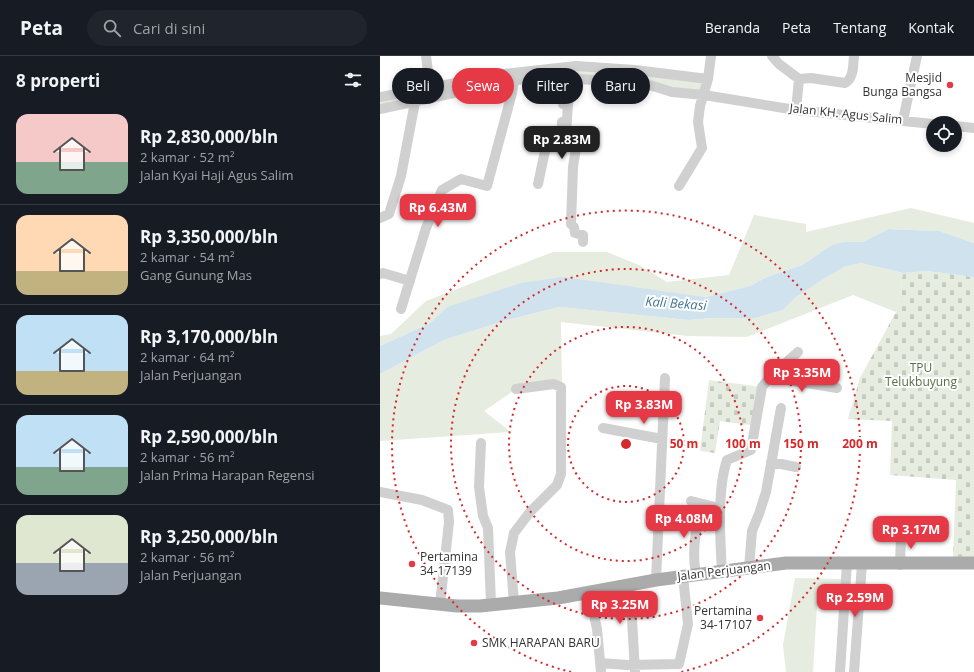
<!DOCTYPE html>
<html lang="id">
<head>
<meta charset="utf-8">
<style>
  :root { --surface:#171b24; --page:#20242c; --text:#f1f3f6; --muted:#9ea1a6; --line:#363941; --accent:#e63946 }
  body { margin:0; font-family:"Open Sans",sans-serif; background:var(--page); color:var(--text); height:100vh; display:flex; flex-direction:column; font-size:15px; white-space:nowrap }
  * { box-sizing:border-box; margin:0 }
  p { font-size:13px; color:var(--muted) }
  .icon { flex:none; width:22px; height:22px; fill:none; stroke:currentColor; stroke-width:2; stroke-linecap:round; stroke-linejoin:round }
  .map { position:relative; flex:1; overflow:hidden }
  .side { display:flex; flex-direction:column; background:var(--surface); width:380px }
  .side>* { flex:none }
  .guide { position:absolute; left:12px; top:12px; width:380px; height:36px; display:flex; gap:8px }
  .buttons { position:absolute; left:546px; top:60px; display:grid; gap:8px }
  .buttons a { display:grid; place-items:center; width:36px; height:36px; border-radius:50%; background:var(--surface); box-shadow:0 2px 6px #0003; font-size:20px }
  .price { position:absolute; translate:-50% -34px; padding:0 9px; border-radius:8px; background:var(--accent); color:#fff; font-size:13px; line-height:26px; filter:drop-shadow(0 1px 2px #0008) }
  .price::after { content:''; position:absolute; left:50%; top:24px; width:12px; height:9px; margin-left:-6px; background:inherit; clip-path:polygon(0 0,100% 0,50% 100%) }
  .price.active { background:#222; color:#fff }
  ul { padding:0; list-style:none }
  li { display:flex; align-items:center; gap:12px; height:100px; padding:0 16px }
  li+li { border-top:1px solid var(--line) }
  li span { display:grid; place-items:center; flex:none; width:112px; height:80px; border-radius:12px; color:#555 }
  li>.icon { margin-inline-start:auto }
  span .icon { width:48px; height:48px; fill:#fffc; stroke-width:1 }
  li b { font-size:17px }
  h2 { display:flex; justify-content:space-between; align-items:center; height:48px; padding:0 16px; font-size:17px }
  .tag { padding:0 14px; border-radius:18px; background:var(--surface); box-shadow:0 2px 6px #0003; font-size:14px; line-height:36px }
  .tag.active { background:var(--accent); color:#fff }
  header { display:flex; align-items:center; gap:24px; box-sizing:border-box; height:56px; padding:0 20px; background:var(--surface); border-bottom:1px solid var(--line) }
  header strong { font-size:19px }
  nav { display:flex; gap:22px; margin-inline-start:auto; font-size:14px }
  .search { width:280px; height:36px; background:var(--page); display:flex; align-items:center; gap:10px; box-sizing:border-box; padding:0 14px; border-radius:22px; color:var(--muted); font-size:15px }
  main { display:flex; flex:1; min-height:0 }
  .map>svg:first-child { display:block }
  .green { fill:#e6ecdf }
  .cemetery { fill:url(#cemetery-stones) }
  .water { fill:#cfe2ee }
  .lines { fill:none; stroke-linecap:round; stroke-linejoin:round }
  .minor { stroke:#d0d0d0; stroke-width:10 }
  .major { stroke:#ababab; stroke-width:13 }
  .ring { fill:none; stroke:#d62828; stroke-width:2; stroke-dasharray:2 4 }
  .poi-dot { fill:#e63946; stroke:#fff; stroke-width:1.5 }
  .labels { text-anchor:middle; stroke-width:4; stroke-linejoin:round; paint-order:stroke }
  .poi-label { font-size:12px; fill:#333; stroke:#fff; text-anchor:end }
  .street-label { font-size:12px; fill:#333; stroke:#fff }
  .park-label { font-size:12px; fill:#56703f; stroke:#fff }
  .water-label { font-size:13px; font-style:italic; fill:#3f7597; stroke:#fff }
  .centre { fill:#d62828; stroke:#fff; stroke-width:2 }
  .ring-label { font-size:12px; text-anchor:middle; font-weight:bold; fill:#d62828; stroke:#fff; stroke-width:4; stroke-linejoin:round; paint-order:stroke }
</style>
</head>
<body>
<header>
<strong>Peta</strong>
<div class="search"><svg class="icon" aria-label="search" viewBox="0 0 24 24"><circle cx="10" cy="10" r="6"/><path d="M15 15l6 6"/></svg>Cari di sini</div>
<nav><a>Beranda</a><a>Peta</a><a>Tentang</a><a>Kontak</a></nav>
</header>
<main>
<section class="side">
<h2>8 properti<svg class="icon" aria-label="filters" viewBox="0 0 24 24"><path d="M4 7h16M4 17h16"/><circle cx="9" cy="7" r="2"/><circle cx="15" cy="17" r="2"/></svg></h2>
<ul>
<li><span style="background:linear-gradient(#f6c9c9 60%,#7fa58c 0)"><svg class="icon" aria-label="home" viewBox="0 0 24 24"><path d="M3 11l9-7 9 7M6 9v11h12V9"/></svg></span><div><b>Rp 2,830,000/bln</b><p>2 kamar · 52 m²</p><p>Jalan Kyai Haji Agus Salim</p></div></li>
<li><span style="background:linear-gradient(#ffd9b3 70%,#c2b280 0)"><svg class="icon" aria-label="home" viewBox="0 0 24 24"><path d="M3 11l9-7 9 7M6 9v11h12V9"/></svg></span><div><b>Rp 3,350,000/bln</b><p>2 kamar · 54 m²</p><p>Gang Gunung Mas</p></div></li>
<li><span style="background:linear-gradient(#bfe0f5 70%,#c2b280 0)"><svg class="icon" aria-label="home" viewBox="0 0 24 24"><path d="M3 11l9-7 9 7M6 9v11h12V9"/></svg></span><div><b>Rp 3,170,000/bln</b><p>2 kamar · 64 m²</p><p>Jalan Perjuangan</p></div></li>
<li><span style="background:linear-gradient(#bfe0f5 65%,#7fa58c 0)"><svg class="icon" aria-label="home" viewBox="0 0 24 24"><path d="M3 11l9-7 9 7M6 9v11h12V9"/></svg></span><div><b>Rp 2,590,000/bln</b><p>2 kamar · 56 m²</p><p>Jalan Prima Harapan Regensi</p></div></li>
<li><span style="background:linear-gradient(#dfe7d0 60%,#9aa5b1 0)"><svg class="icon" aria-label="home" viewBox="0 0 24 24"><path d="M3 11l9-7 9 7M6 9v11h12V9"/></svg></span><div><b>Rp 3,250,000/bln</b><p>2 kamar · 56 m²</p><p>Jalan Perjuangan</p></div></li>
</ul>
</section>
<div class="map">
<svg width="594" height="616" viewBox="0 0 594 616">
  <defs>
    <pattern id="cemetery-stones" width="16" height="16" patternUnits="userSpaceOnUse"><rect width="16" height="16" fill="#e6ecdf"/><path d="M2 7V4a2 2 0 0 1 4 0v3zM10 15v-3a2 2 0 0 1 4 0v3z" fill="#c6cbc0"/></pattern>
  </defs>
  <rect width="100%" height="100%" fill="#fff"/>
  <path class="green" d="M196,10l132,13 -4,16 -61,-12 -121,-3 -142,29v-12z
    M531,152l63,15v20l-35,-12 -51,-2 -25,13h-19l-26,12 -16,11 -35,12 -17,9 -44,11 -73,-10 -186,20 -17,16 -50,23v-10l11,-2 35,-33 127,-49h54l32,13 28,17 62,-7 25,-60 52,9v8z
    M481,207l42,10 -7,39 -43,-17 -106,42 -59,-1 -127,-14 1,67h-46l-32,22 27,21 -131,9v-67l64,-34 63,-20 53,-13 129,13 24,-2h42l28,-8 12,-12 27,-18 22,-13z
    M415,522l47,1 -2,26h-23l-4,67h-27l-3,-27z"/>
  <path class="cemetery" d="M547,215l47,6v280l-21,1 3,-78 -66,-5 2,-54 -44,-2 12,-41 36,-66 7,-39z
    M329,324l53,7 -6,39 -36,-5 -5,32 -15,-2z"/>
  <path class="water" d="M508,173l51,2 35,12v34l-47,-6 -24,2 -42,-10 -17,4 -22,13 -27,18 -12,12 -28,8h-42l-24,2 -129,-13 -53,13 -63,20 -64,34v-28l50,-23 17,-16 74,-24 42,-6 143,20 44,-11 17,-9 35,-12 30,-20 12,-3h19z"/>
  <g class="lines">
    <path class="minor" d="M46,0l5,38
      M392,0l7,8 20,15
      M181,22l2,26
      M190,22l-4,54 12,3 -5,32 -2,57 3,3 1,6 8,2v7
      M0,41l124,-23 72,-8 59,4 73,9
      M0,53l134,-29 47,-2 82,5 29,9 32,3 92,15 137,14
      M416,54l3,-31 12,-1 34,5c9,-5 8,-18 9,-27
      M523,64l14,-64
      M575,70l19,2
      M158,128l7,-33 3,-5c15,-3 13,-11 14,-24
      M299,130l23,-38 -4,-26 2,-16 8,-27 3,-23
      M0,162l9,-4 12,-38 14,-74
      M0,218l3,-1 27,8
      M21,253l25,-81 16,-38 19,-11 26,7 25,-93 2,-13
      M390,321l67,11
      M223,372l59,11
      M101,387l-2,44 4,29 5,12 3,76
      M391,406l25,5
      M0,436l42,8 26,10 1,12 -9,82
      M311,445l28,7
      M520,509l1,-30
      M369,512l3,-37 7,-17 7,-22 15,-84
      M342,515c-2,-31 -5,-82 5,-111l24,-10 11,-63 8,-10 28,-25
      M316,518c-5,-24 1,-47 5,-70
      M276,524l9,-202
      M250,528l5,88
      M209,536l8,37 4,43
      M134,547l-4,-51 4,-19 16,-21 27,-27 4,-11v-87l-7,-3 -38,5
      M221,607l26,2 52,-1 9,-40 -5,-48
      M460,616l7,-109
      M474,616l8,-108"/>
    <path class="major" d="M0,542l77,8h23l78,-8 98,-18 130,-17h188"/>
  </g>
  <g class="ring">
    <circle cx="246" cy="388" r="58"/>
    <circle cx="246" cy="388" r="117"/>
    <circle cx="246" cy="388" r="175"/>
    <path d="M191 616A234 234 0 1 1 301 616"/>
  </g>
  <g class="poi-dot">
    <circle cx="570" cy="29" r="4"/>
    <circle cx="32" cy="508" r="4"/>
    <circle cx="380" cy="562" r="4"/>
    <circle cx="94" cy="587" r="4"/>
  </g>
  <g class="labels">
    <g class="poi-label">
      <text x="562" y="26">Mesjid<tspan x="562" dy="14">Bunga Bangsa</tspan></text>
      <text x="40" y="505" text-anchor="start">Pertamina<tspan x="40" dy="14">34-17139</tspan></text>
      <text x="372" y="559">Pertamina<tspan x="372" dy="14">34-17107</tspan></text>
      <text x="102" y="591" text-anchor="start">SMK HARAPAN BARU</text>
    </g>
    <g class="street-label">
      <text transform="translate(466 58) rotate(6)" y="4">Jalan KH. Agus Salim</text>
      <text transform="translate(344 515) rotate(-7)" y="4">Jalan Perjuangan</text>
    </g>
    <g class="park-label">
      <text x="541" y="316">TPU<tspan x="541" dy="14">Telukbuyung</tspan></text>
    </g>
    <g class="water-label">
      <text transform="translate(296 247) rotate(4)" y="5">Kali Bekasi</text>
    </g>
  </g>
  <circle cx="246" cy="388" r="6" class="centre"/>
  <g class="ring-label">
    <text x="304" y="392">50 m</text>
    <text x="363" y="392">100 m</text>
    <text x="421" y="392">150 m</text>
    <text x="480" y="392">200 m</text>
  </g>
</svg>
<div class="buttons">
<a><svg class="icon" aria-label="locate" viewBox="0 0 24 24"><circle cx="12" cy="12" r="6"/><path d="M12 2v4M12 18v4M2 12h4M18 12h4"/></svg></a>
</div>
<b class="price active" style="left:182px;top:104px">Rp 2.83M</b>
<b class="price" style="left:58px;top:172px">Rp 6.43M</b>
<b class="price" style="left:422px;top:337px">Rp 3.35M</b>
<b class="price" style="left:264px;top:369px">Rp 3.83M</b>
<b class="price" style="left:304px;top:483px">Rp 4.08M</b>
<b class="price" style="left:531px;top:494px">Rp 3.17M</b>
<b class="price" style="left:475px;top:562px">Rp 2.59M</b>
<b class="price" style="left:240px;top:569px">Rp 3.25M</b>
<div class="guide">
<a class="tag">Beli</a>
<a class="tag active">Sewa</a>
<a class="tag">Filter</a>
<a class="tag">Baru</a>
</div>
</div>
</main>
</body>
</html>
